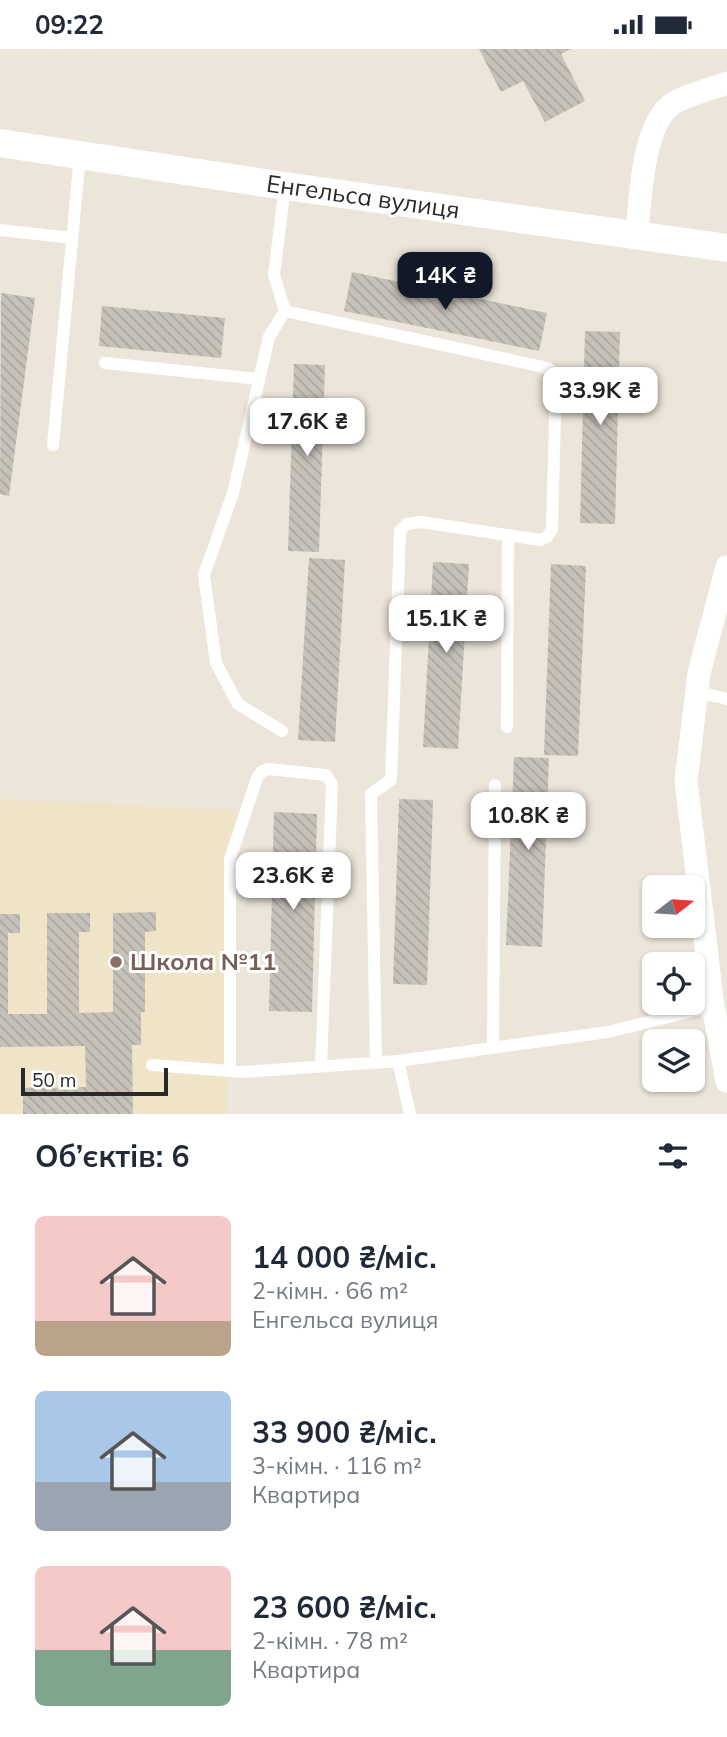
<!DOCTYPE html>
<html lang="uk">
<head>
<meta charset="utf-8">
<style>
  :root { --surface:#fff; --page:#f2f2f3; --text:#1f2937; --muted:#747a83; --accent:#111827 }
  body { margin:0; font-family:Mulish,sans-serif; background:var(--page); color:var(--text); height:100vh; display:flex; flex-direction:column; font-size:26px; white-space:nowrap }
  * { box-sizing:border-box; margin:0 }
  p { font-size:23px; color:var(--muted) }
  .icon { flex:none; width:38px; height:38px; fill:none; stroke:currentColor; stroke-width:2; stroke-linecap:round; stroke-linejoin:round }
  .map { position:relative; height:1065px; overflow:hidden }
  .sheet { display:flex; flex-direction:column; background:var(--surface); flex:1 }
  .sheet>* { flex:none }
  .needle { width:46px; rotate:73deg }
  .controls { position:absolute; left:642px; top:826px; display:grid; gap:14px }
  .controls a { display:grid; place-items:center; width:63px; height:63px; border-radius:10px; background:var(--surface); box-shadow:0 2px 5px #0004; font-size:35px }
  .scale { position:absolute; left:21px; bottom:18px; width:147px; box-sizing:border-box; padding-left:7px; border:4px solid #292929; border-top:0; font-size:19px; line-height:24px; white-space:nowrap; color:#292929; -webkit-text-stroke:5px #fff; paint-order:stroke }
  .price { position:absolute; translate:-50% -60px; padding:0 16px; border-radius:14px; background:#fff; color:#222; font-size:23px; line-height:46px; filter:drop-shadow(0 2px 4px #0008) }
  .price::after { content:''; position:absolute; left:50%; top:42px; width:21px; height:16px; margin-left:-10px; background:inherit; clip-path:polygon(0 0,100% 0,50% 100%) }
  .price.on { background:var(--accent); color:#fff }
  ul { padding:0; list-style:none }
  li { display:flex; align-items:center; gap:21px; height:175px; padding:0 35px }
  li span { display:grid; place-items:center; flex:none; width:196px; height:140px; border-radius:10px; color:#555 }
  li>.icon { margin-inline-start:auto }
  span .icon { width:84px; height:84px; fill:#fffc; stroke-width:1 }
  li b { font-size:30px }
  h2 { display:flex; justify-content:space-between; align-items:center; height:84px; padding:0 35px; font-size:30px }
  .status { display:flex; justify-content:space-between; align-items:center; height:49px; padding:0 35px; background:var(--surface); direction:ltr }
  .status svg { height:19px; fill:currentColor }
  .map>svg:first-child { display:block }
  .education { fill:#efe4c7 }
  .building { fill:url(#building-back-hatch) }
  .lines { fill:none; stroke-linecap:round; stroke-linejoin:round }
  .service { stroke:#fff; stroke-width:12 }
  .minor { stroke:#fff; stroke-width:23 }
  .tertiary { stroke:#fff; stroke-width:28 }
  .education-dot { fill:#8d6e63; stroke:#fff; stroke-width:2.5 }
  .labels { text-anchor:middle; stroke-width:6; stroke-linejoin:round; paint-order:stroke }
  .street-label { font-size:24px; fill:#292929; stroke:#fff }
  .education-label { font-size:24px; font-weight:bold; fill:#785e54; stroke:#fff; text-anchor:start }
</style>
</head>
<body>
<div class="status"><b>09:22</b><svg viewBox="0 0 49 12"><path d="M0 12V9h3v3zM5 12V6h3v6zM10 12V3h3v9zM15 12V0h3v12zM26 1h20v11H26zM47 4h2v5h-2z"/></svg></div>
<div class="map">
<svg width="727" height="1065" viewBox="0 0 727 1065">
  <defs>
    <pattern id="building-back-hatch" width="6" height="6" patternUnits="userSpaceOnUse" patternTransform="scale(1.75)"><rect width="6" height="6" fill="#c7c2b9"/><path d="M-1 5l2 2M0 0l6 6M5-1l2 2" fill="none" stroke="#aba79f"/></pattern>
  </defs>
  <rect width="100%" height="100%" fill="#ece5d9"/>
  <path class="education" d="M0,750l239,11 -13,304h-226z"/>
  <path class="building" d="M479,0h92l-10,5 24,47 -40,21 -22,-41 -22,11z
    M352,223l195,41 -8,38 -195,-40z
    M1,244l34,5 -26,198 -9,-2z
    M102,257l123,12 -4,40 -122,-12z
    M585,282l35,1 -5,192 -35,-1z
    M294,315l31,1 -6,187 -31,-1z
    M309,509l36,2 -10,182 -37,-2z
    M433,513l36,2 -11,185 -35,-2z
    M551,515l35,2 -8,190 -34,-1z
    M514,708l35,1 -7,189 -36,-2z
    M399,750l34,1 -6,185 -34,-1z
    M274,763l43,2 -5,198 -43,-1z
    M156,863v19l-11,1v80h-4v33h-9l1,69h-110v-26l63,-1 -1,-41 -85,1v-133h20v19h-12v81h39v-101h43v19h-11v81l34,-1v-99z"/>
  <g class="lines">
    <path class="service" d="M0,181l72,8
      M285,262l254,55 10,3 7,10 -4,150 -5,8 -7,3 -119,-18 -14,2 -7,7 -9,249 -20,14 5,269
      M105,314l154,16
      M53,396l27,-290
      M697,643l30,7
      M507,678l1,-192
      M282,682l-44,-27 -22,-41 -12,-88 29,-82 36,-156 16,-26 -11,-36 11,-89
      M493,999l2,-263
      M398,1012l12,53
      M152,1016l91,7 155,-11 210,-29 105,-26
      M230,1022v-212l27,-81 4,-6 7,-3 58,6 6,9 -11,282"/>
    <path class="minor" d="M637,186c3,-34 5,-108 34,-130 9,-8 43,-17 56,-22
      M727,518l-28,106 -13,108 27,225 14,75"/>
    <path class="tertiary" d="M0,94l285,43 442,62"/>
  </g>
  <circle class="education-dot" cx="116" cy="913" r="7"/>
  <g class="labels">
    <g class="street-label">
      <text transform="translate(363 148) rotate(8)" y="8">Енгельса вулиця</text>
    </g>
    <g class="education-label">
      <text x="130" y="921">Школа №11</text>
    </g>
  </g>
</svg>
<div class="controls">
<a><svg class="needle" viewBox="-14 -14 28 28"><path d="M0-13l5 13h-10z" fill="#e53935"/><path d="M0 13l5-13h-10z" fill="#747a83"/></svg></a>
<a><svg class="icon" aria-label="locate" viewBox="0 0 24 24"><circle cx="12" cy="12" r="6"/><path d="M12 2v4M12 18v4M2 12h4M18 12h4"/></svg></a>
<a><svg class="icon" aria-label="layers" viewBox="0 0 24 24"><path d="M12 4l9 5-9 5-9-5zM3 14l9 5 9-5"/></svg></a>
</div>
<div class="scale">50 m</div>
<b class="price on" style="left:445px;top:263px">14K ₴</b>
<b class="price" style="left:600px;top:378px">33.9K ₴</b>
<b class="price" style="left:307px;top:409px">17.6K ₴</b>
<b class="price" style="left:446px;top:606px">15.1K ₴</b>
<b class="price" style="left:528px;top:803px">10.8K ₴</b>
<b class="price" style="left:293px;top:863px">23.6K ₴</b>
</div>
<section class="sheet">
<h2>Об’єктів: 6<svg class="icon" aria-label="filters" viewBox="0 0 24 24"><path d="M4 7h16M4 17h16"/><circle cx="9" cy="7" r="2"/><circle cx="15" cy="17" r="2"/></svg></h2>
<ul>
<li><span style="background:linear-gradient(#f6c9c9 75%,#b9a48a 0)"><svg class="icon" aria-label="home" viewBox="0 0 24 24"><path d="M3 11l9-7 9 7M6 9v11h12V9"/></svg></span><div><b>14 000 ₴/міс.</b><p>2-кімн. · 66 m²</p><p>Енгельса вулиця</p></div></li>
<li><span style="background:linear-gradient(#a9c7e8 65%,#9aa5b1 0)"><svg class="icon" aria-label="home" viewBox="0 0 24 24"><path d="M3 11l9-7 9 7M6 9v11h12V9"/></svg></span><div><b>33 900 ₴/міс.</b><p>3-кімн. · 116 m²</p><p>Квартира</p></div></li>
<li><span style="background:linear-gradient(#f6c9c9 60%,#7fa58c 0)"><svg class="icon" aria-label="home" viewBox="0 0 24 24"><path d="M3 11l9-7 9 7M6 9v11h12V9"/></svg></span><div><b>23 600 ₴/міс.</b><p>2-кімн. · 78 m²</p><p>Квартира</p></div></li>
</ul>
</section>
</body>
</html>
